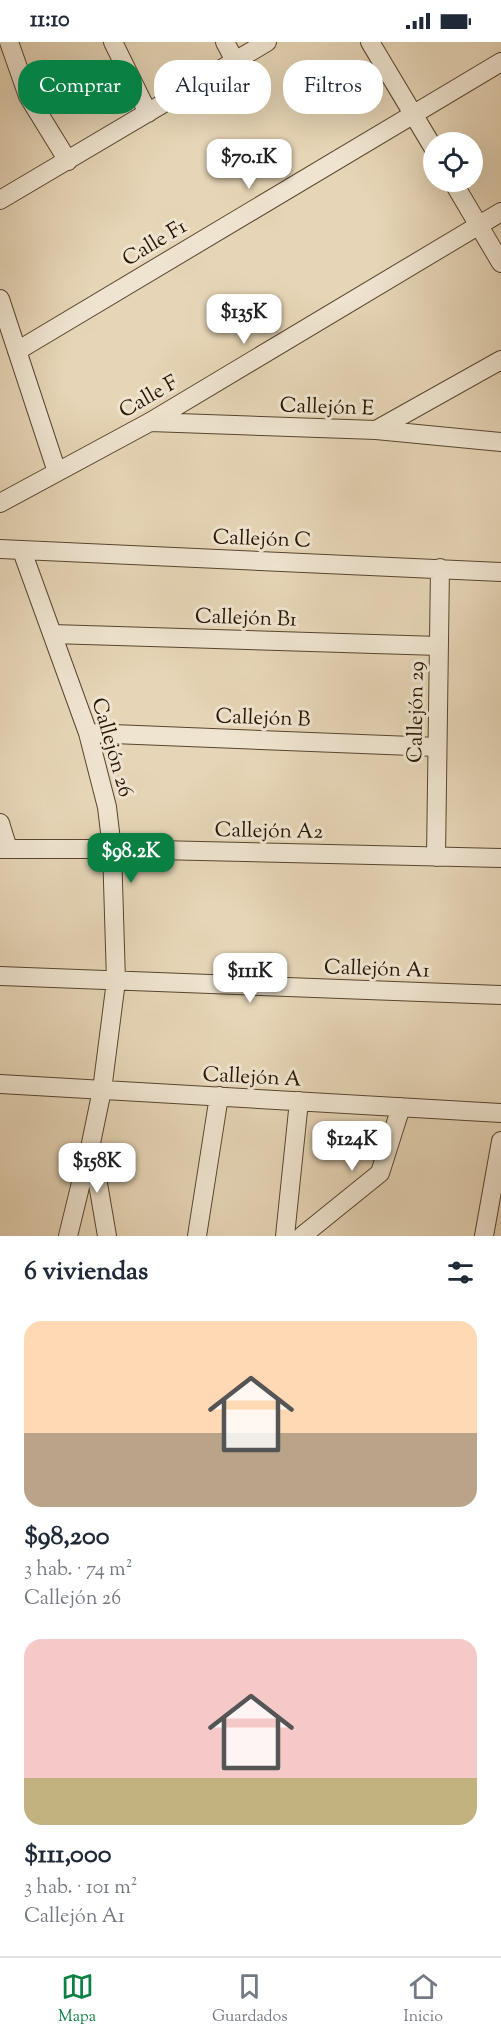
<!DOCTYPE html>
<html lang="es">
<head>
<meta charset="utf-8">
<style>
  :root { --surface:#fff; --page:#f6f6f7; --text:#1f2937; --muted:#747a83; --line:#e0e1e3; --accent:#0b8043 }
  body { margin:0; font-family:"Sorts Mill Goudy",serif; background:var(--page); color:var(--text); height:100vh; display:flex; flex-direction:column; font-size:22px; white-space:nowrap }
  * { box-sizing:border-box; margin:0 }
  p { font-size:20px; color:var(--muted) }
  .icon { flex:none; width:33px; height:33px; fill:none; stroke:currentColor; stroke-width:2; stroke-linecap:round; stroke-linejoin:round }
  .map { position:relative; height:1194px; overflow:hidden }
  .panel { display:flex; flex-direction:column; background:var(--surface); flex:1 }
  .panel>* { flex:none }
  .guide { position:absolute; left:18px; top:18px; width:465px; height:54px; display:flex; gap:12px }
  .buttons { position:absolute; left:423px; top:90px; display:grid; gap:12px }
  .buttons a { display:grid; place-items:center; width:60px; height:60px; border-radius:50%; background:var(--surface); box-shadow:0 6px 24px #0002; font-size:30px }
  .price { position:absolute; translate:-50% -51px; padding:0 14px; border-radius:12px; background:#fff; color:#222; font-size:20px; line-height:39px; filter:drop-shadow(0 2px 3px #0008) }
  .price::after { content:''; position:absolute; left:50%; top:36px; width:18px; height:14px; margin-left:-9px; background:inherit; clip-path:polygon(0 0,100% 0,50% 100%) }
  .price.current { background:var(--accent); color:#fff }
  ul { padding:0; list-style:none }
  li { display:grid; align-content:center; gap:12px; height:318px; padding:0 24px }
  li span { display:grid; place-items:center; height:186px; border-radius:18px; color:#555 }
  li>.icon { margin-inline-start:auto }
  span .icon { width:108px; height:108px; fill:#fffc; stroke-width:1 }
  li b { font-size:26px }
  h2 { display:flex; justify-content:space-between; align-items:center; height:72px; padding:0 24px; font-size:26px }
  .chip { padding:0 21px; border-radius:24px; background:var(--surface); box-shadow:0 6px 24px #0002; font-size:21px; line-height:54px }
  .chip.current { background:var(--accent); color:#fff }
  .status { display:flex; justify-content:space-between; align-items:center; height:42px; padding:0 30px; background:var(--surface); direction:ltr }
  .status svg { height:16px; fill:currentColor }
  .tabs { display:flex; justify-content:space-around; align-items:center; height:84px; border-top:2px solid var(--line); background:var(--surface); font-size:16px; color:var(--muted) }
  .tabs a { display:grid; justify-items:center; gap:3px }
  .tabs .current { color:var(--accent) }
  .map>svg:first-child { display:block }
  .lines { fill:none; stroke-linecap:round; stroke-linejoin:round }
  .minor-casing { stroke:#57452f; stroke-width:20 }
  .minor { stroke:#efe4d0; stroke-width:18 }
  .labels { text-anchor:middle; stroke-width:6; stroke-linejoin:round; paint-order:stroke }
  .street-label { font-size:21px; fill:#271502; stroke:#efe4d0 }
</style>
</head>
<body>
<div class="status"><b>11:10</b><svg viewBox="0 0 49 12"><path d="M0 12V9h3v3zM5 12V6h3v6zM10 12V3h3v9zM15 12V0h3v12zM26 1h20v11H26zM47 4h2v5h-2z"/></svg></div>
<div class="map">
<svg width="501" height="1194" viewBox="0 0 501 1194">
  <rect width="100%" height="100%" fill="#e6d5b6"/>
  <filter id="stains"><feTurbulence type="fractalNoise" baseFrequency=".00333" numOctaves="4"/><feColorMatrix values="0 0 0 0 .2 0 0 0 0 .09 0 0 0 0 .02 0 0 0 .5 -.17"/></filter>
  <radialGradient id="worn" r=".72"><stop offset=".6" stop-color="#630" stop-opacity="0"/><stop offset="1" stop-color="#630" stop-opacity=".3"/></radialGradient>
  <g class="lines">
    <defs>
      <path id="minor" d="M9,0l19,54 40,65
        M113,0l35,71
        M225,0l10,19
        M370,0l64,107
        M453,140l48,81
        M0,158l267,-158
        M0,257l57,173
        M17,309l484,-289
        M150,380l226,8 125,12
        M376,388l125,-70
        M0,461l150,-81 351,-210
        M0,507l501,23
        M22,509l66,182 19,74 5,42 4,132 -14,109 -11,53 16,93
        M52,592l387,12
        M88,691l349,14
        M0,781l8,26
        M0,807h112l389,9
        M436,815l4,-289
        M0,934l501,19
        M0,1042l501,29
        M68,1194l21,-86
        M197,1194l22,-140
        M285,1194l14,-135
        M302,1194l78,-63 21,-66
        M484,1194l17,-95"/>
    </defs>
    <use href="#minor" class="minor-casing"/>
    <use href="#minor" class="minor"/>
  </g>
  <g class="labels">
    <g class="street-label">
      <text transform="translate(154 200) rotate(-31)" y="7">Calle F1</text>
      <text transform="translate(148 354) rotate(-30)" y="7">Calle F</text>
      <text transform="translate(327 364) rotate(2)" y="7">Callejón E</text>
      <text transform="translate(262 496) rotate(2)" y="7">Callejón C</text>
      <text transform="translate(246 575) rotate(2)" y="7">Callejón B1</text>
      <text transform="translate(415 670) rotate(-89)" y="7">Callejón 29</text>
      <text transform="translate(263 675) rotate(2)" y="7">Callejón B</text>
      <text transform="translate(113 705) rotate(74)" y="7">Callejón 26</text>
      <text transform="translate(269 788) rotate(1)" y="7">Callejón A2</text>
      <text transform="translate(377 926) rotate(2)" y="7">Callejón A1</text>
      <text transform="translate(252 1034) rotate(3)" y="7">Callejón A</text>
    </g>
  </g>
  <rect width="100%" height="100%" filter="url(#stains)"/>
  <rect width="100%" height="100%" fill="url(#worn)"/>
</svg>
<div class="buttons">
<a><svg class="icon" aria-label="locate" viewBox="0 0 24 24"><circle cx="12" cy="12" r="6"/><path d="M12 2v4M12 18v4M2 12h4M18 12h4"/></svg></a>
</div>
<b class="price" style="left:249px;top:148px">$70.1K</b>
<b class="price" style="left:244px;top:303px">$135K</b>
<b class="price current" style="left:131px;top:842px">$98.2K</b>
<b class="price" style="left:250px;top:962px">$111K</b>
<b class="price" style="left:352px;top:1130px">$124K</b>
<b class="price" style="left:97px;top:1152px">$158K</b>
<div class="guide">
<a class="chip current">Comprar</a>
<a class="chip">Alquilar</a>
<a class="chip">Filtros</a>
</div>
</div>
<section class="panel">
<h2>6 viviendas<svg class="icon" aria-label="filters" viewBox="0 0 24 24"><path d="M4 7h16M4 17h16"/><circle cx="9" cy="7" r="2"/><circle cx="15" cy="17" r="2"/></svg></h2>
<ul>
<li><span style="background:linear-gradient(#ffd9b3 60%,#b9a48a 0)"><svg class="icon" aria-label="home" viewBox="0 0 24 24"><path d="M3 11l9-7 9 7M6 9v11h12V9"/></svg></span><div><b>$98,200</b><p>3 hab. · 74 m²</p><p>Callejón 26</p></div></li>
<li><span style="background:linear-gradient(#f6c9c9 75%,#c2b280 0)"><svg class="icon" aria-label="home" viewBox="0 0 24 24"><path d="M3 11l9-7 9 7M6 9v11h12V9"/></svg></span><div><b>$111,000</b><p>3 hab. · 101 m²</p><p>Callejón A1</p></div></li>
</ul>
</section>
<nav class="tabs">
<a class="current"><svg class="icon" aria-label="map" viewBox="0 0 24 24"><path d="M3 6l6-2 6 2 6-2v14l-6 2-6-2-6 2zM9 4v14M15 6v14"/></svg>Mapa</a>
<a><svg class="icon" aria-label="saved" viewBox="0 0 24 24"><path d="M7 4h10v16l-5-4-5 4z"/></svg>Guardados</a>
<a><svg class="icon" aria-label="home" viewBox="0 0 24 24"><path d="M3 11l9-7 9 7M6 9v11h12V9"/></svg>Inicio</a>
</nav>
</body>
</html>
